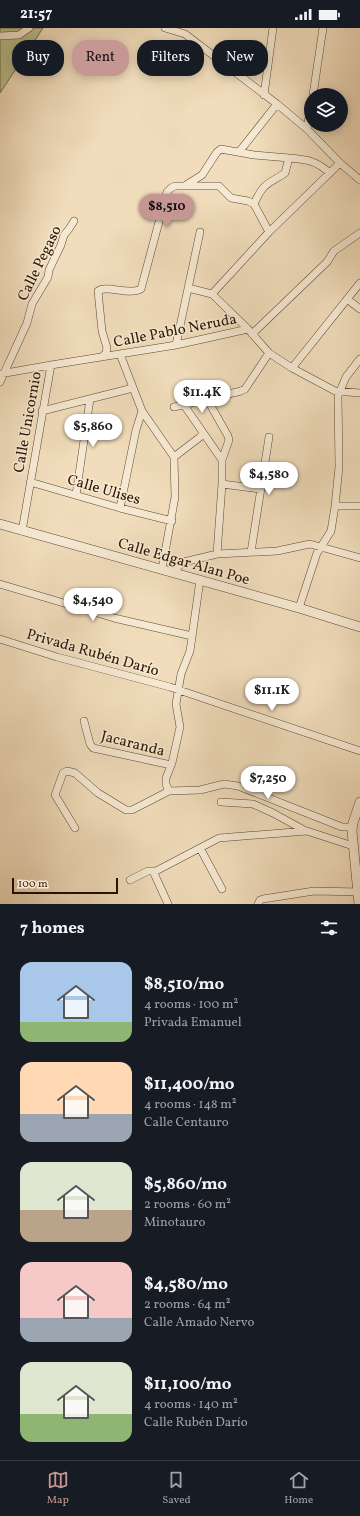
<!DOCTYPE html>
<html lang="en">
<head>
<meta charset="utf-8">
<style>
  :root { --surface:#171b24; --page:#242831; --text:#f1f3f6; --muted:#9ea1a6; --line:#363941; --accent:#c59692 }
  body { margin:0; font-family:Vollkorn,serif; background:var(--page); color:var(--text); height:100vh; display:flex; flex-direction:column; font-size:15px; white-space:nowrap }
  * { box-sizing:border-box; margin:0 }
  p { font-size:13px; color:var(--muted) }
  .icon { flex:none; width:22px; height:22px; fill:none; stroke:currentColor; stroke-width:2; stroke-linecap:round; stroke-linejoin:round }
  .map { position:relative; height:876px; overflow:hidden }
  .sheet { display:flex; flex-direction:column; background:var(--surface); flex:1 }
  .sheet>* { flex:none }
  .guide { position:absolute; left:12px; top:12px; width:336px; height:36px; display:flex; gap:8px }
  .tools { position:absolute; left:304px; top:60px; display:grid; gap:8px }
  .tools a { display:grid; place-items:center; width:44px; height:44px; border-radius:50%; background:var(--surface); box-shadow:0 2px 10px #0003; font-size:20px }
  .scale { position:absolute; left:12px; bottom:10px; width:106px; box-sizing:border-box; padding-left:4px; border:2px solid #2d1401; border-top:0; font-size:11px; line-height:14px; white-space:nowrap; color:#2d1401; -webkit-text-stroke:3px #f6e9d3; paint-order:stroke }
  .price { position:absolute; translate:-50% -34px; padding:0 9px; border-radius:14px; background:#fff; color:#222; font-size:13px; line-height:26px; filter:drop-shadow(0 1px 2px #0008) }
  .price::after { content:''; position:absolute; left:50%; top:24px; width:12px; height:9px; margin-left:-6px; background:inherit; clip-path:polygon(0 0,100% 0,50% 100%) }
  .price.active { background:var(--accent); color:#111 }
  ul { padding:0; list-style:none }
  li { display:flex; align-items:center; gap:12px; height:100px; padding:0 20px }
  li span { display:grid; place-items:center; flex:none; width:112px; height:80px; border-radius:12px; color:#555 }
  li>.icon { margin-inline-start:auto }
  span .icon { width:48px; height:48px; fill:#fffc; stroke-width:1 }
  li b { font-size:17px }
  h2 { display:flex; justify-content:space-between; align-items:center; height:48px; padding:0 20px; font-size:17px }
  .chip { padding:0 14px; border-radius:16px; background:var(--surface); box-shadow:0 2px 10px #0003; font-size:14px; line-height:36px }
  .chip.active { background:var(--accent); color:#111 }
  .status { display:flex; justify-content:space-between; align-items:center; height:28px; padding:0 20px; background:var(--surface); direction:ltr }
  .status svg { height:11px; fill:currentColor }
  .menu { display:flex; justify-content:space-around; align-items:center; height:56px; border-top:1px solid var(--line); background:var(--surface); font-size:11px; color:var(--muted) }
  .menu a { display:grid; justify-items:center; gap:2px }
  .menu .active { color:var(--accent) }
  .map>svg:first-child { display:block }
  .green { fill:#bbc08f; stroke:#746a48 }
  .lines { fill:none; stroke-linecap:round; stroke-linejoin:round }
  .minor-casing { stroke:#5e4630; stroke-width:8 }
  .tertiary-casing { stroke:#5e4630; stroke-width:10 }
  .minor { stroke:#f6e9d3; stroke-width:7 }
  .tertiary { stroke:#f6e9d3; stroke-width:9 }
  .labels { text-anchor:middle; stroke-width:3; stroke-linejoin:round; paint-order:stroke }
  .street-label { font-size:15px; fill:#2d1401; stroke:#f6e9d3 }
</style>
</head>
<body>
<div class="status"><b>21:57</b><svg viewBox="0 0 49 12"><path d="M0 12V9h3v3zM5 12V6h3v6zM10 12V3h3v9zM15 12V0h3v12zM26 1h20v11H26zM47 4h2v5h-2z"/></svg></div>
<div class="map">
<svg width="360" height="876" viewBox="0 0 360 876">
  <rect width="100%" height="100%" fill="#f1ddbc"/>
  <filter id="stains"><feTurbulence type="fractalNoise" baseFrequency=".005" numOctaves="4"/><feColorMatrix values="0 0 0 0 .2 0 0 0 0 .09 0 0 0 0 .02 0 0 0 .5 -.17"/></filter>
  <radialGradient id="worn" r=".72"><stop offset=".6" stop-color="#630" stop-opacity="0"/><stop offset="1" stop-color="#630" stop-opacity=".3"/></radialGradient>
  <path class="green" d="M0,0h43l-43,65z"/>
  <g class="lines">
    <defs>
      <path id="minor" d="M165,0l20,6 92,70 30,25 33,34 20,17
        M0,8l19,-1 10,-7
        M264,67l9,-67
        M313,67l10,-67
        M307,101l4,-24
        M239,124l38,-48
        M186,157l16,-10 15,-23 4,-3 33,6 35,3
        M254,176c10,-22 13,-19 31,-31l4,-15c19,2 26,2 41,15
        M188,260l24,6 36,35 21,24 23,15 43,23 25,2
        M212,266l57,-62 71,-69
        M347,271l13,10
        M252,306l75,-72 7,-11 26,-18
        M176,317l24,-113
        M120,326l22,57 32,46 1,40 -13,72
        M103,328l3,-3 1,-5 -5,-17 -4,-40c9,-7 30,5 43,-2l26,-97 4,-4 4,-2h44l12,12 17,3 6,3 15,28
        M292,340l68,-85
        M0,346l51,-9 125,-20 72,-16
        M0,354l27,-59 5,-19 16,-27 1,-7 12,-25 3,-10 5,-6 5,-8
        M207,371l21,37 1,4 -7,20
        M184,377l20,29
        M174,379l67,-16 4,-2 24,-36
        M42,383l91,-23
        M174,429l30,-23 18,26v24l-5,70
        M30,454l90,26 52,13
        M222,456l39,5
        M76,467l14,-96
        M335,478h25
        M120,480l16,-78 6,-19
        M22,503l29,-166
        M251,524l18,-115
        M174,544l4,-5 6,-5 33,-8 60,-3 33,-7 50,14
        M0,556l114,34 78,18
        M299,580l18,-55 14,-22 4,-25 4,-39 -1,-71 8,-19 14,-18
        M0,611l57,18 113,30 190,64
        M84,693l6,23 3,4 78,17
        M169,763l-3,-7v-6l6,-15 8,-36 -4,-23 5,-30 9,-23 10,-71
        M221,774l32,2 20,9 31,17
        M75,800l-20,-33 8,-22 4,-2 8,2 23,20 28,17h6l37,-19 31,-1 24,-6 14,2 104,41h10
        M200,820l22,41
        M153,843l15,33
        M130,852l18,-9h8l63,-33 88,-7 46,15
        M258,876l2,-4 3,-1 51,-8 46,1"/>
      <path id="tertiary" d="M0,496l299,84 61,19
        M359,876l-7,-73 1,-8 7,-21"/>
    </defs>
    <use href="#minor" class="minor-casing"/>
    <use href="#tertiary" class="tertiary-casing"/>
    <use href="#minor" class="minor"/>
    <use href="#tertiary" class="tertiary"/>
  </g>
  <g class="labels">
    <g class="street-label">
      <text transform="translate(39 235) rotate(-64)" y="5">Calle Pegaso</text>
      <text transform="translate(175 302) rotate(-11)" y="5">Calle Pablo Neruda</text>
      <text transform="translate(27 394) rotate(-80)" y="5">Calle Unicornio</text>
      <text transform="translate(104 461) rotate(16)" y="5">Calle Ulises</text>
      <text transform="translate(184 533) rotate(16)" y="5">Calle Edgar Alan Poe</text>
      <text transform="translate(93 624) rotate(16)" y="5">Privada Rubén Darío</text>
      <text transform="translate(133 715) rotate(14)" y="5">Jacaranda</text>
    </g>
  </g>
  <rect width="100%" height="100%" filter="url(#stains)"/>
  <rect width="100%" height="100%" fill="url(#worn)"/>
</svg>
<div class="tools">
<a><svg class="icon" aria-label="layers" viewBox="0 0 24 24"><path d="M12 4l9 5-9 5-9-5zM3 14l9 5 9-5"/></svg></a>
</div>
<div class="scale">100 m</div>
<b class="price active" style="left:167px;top:200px">$8,510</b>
<b class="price" style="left:202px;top:386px">$11.4K</b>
<b class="price" style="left:93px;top:420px">$5,860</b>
<b class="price" style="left:269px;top:468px">$4,580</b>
<b class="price" style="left:93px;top:594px">$4,540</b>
<b class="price" style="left:272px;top:684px">$11.1K</b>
<b class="price" style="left:268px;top:772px">$7,250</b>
<div class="guide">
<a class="chip">Buy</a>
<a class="chip active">Rent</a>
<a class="chip">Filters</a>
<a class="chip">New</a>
</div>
</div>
<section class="sheet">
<h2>7 homes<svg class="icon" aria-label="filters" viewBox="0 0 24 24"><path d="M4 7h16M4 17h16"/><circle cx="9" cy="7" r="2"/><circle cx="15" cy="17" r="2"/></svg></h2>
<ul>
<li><span style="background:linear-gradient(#a9c7e8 75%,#8fb573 0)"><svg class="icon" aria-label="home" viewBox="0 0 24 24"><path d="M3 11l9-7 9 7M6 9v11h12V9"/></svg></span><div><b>$8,510/mo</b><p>4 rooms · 100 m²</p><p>Privada Emanuel</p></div></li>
<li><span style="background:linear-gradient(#ffd9b3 65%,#9aa5b1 0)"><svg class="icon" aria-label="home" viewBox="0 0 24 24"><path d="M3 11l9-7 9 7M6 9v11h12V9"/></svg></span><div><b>$11,400/mo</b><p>4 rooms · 148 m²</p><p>Calle Centauro</p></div></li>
<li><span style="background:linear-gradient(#dfe7d0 60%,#b9a48a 0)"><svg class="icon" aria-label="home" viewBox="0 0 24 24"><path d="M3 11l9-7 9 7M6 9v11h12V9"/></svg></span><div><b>$5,860/mo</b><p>2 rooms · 60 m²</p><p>Minotauro</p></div></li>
<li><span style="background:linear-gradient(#f6c9c9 70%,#9aa5b1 0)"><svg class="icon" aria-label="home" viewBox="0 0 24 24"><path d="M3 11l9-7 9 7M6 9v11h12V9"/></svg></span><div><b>$4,580/mo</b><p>2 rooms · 64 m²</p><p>Calle Amado Nervo</p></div></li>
<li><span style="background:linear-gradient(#dfe7d0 65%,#8fb573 0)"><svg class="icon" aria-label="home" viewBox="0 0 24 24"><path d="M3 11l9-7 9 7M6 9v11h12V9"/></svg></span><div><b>$11,100/mo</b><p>4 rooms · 140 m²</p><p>Calle Rubén Darío</p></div></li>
</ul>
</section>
<nav class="menu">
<a class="active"><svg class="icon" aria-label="map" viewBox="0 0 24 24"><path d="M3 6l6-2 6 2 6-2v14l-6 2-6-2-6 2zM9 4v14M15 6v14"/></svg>Map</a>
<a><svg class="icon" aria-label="saved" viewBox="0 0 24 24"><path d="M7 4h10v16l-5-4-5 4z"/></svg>Saved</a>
<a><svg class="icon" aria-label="home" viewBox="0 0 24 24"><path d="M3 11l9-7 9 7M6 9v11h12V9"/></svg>Home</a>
</nav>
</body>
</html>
